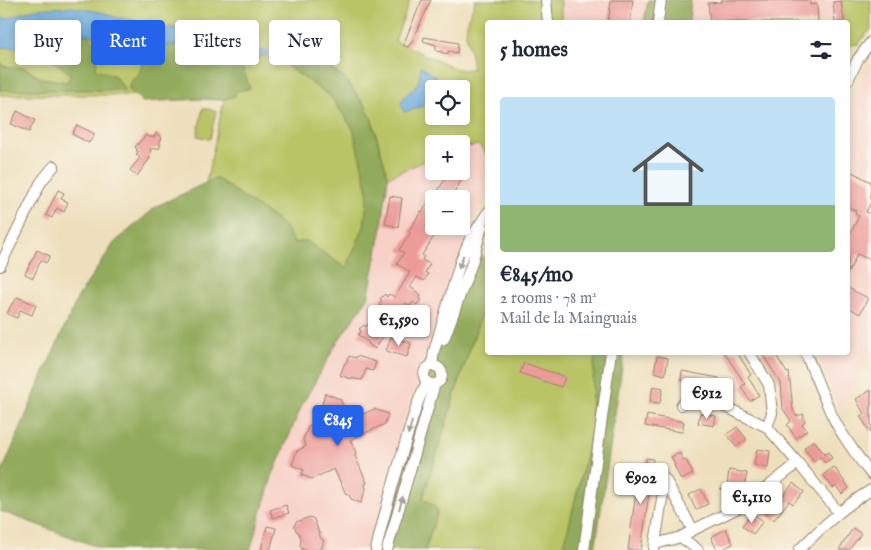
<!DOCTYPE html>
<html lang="en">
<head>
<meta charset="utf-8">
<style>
  :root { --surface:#fff; --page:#f6f6f7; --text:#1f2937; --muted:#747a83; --accent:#2563eb }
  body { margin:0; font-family:"IM FELL English",serif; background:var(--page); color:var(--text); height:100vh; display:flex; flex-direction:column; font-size:19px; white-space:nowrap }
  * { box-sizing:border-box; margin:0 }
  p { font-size:16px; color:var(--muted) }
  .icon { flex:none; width:28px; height:28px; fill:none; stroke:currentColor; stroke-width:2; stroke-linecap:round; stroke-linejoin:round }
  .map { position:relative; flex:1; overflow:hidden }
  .panel { position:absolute; left:485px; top:20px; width:365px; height:335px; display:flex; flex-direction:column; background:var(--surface); border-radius:5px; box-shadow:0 2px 8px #0003 }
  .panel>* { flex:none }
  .guide { position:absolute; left:15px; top:20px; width:395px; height:45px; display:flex; gap:10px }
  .fabs { position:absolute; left:425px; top:80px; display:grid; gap:10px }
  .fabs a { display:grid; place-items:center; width:45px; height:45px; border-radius:5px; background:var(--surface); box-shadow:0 2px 8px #0003; font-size:25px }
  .price { position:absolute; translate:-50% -42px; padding:0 11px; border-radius:5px; background:#fff; color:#222; font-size:16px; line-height:32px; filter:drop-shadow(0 1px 2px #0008) }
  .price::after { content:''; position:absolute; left:50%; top:30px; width:15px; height:11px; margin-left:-8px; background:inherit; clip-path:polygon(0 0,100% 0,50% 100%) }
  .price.current { background:var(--accent); color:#fff }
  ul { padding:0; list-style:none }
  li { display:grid; align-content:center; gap:10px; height:265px; padding:0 15px }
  li span { display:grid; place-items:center; height:155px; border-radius:5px; color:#555 }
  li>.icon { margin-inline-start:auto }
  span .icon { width:90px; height:90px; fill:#fffc; stroke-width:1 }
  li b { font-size:21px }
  h2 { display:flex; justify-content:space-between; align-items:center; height:60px; padding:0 15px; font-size:21px }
  .tag { padding:0 18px; border-radius:5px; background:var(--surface); box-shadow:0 2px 8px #0003; font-size:18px; line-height:45px }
  .tag.current { background:var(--accent); color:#fff }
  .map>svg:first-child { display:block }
  .built { fill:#f7d1c7; fill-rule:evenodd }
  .green { fill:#b9c466; stroke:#7a7742; fill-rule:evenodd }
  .forest { fill:#92aa5b; stroke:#666a3c }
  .water { fill:#6ba9dd; stroke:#536a7e }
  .building { fill:#ed9b99 }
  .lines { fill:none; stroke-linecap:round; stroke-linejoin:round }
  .minor-casing { stroke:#94846d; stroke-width:12 }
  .minor { stroke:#fff; stroke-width:10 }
  .oneway { fill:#a79f9a }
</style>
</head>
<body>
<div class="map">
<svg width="871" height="550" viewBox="0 0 871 550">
  <rect width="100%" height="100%" fill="#fbf7ec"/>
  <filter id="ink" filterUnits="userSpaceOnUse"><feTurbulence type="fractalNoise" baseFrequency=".02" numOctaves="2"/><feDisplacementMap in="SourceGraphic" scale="10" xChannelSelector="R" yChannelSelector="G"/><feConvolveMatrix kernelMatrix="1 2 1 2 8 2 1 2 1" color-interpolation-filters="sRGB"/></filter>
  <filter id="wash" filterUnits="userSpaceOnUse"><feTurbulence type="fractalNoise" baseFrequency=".0096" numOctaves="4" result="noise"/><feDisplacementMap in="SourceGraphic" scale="20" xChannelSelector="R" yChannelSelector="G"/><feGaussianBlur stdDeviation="1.12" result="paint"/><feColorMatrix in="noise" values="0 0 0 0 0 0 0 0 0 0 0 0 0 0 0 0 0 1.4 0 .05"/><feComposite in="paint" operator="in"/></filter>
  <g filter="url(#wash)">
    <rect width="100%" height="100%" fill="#eedfbc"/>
    <path class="built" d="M561,0h87l-4,22h-82l-1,-5z
      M691,0h150l3,22h-155z
      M871,62v290l-31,58 -24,-57 32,-1v-246z
      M479,145l8,10v43l-14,21 -101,331h-122l22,-73 30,-72 36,-64 30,-43 14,-70 6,-51 46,-20v14h27v-23zM434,199h27v27h-27z"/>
    <path class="green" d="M0,0h410l-15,41 59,27 8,2 10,-1c1,-13 -5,-23 -6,-36 0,-10 5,-21 9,-31l-1,-2h87v17l1,5h-74l-1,133 -8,-10 -18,3v-4h-27v13l-46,20 -16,-57 4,54 -21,118 -149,-109 19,-88h-225zM434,89h27v27h-27z
      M841,0h30v30l-6,5 -6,9 -11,1v-23h-4z
      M203,108l13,3 -6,28 -13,-3z
      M487,296l1,56 107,1 -4,62 4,4 -32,131h-138l13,-40 -15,-12 33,-107z"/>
    <path class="forest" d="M648,0h43l-2,22h-45z
      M88,34l10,14 -2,21 19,7 10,14h-125v-28l3,4 22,2 16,10 26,4 4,-8 -22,-17 -1,-15 8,-2 11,3 6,-8z
      M189,42l13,1 29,8 12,18 7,20 -14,2 -1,5 -15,4 -18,-1 -60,3 -13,-13 1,-7 9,-8 3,-9 -8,-17 44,-3z
      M287,47l29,11 29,21 22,29 5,12 16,57 -6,51 -14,70 -30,43 -36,64 -30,72 -22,73h-144l-106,-39v-34l39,-93 39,-87 36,-54 43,-37 59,-28 68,47 10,18 12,-2 40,27 18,-41 4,-36 -15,-62 -23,-33 -42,-29z
      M460,256l27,1v39l-31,95 -33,107 15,12 -13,40h-53l7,-28z
      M595,353h29l-29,197h-32l32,-131 -4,-3z"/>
    <path class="water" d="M71,7l34,6 12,5 21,3 23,6 27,2 15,6 30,7 14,8 9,1h23l-2,4 -23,1 -27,-6 -24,-7 -14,-1 -11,3 -48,3 -20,-5 -22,-9 -15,1 -25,7 -18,2 -13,4 -17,-1v-30l6,2 28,-10z
      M421,66l11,9 4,2 2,5 -1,7h-3c0,4 1,9 -2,12 -4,4 -23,10 -28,11 -9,-16 9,-18 14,-30 2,-5 2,-11 3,-16z"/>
    <g id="blocks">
      <path class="building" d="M422,0h9l-20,44h-1l-2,3 -5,-2z
        M611,0h22l-3,22h-22z
        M721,0h89v5l7,-1 1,18h-80v-1l-28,1 -2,-19 13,-1z
        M841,1l3,21h-9l-2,-20z
        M424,37l34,6 -1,10 -9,-2v3l-6,-1v-1l-6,-1v-6l-13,-4z
        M17,111l18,9 -6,12 -18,-8z
        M77,125l18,9 -6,9 -17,-9z
        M156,133l6,5 -2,3v7l-10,1 1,4 -3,3 2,2 -13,18 -7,-6 10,-12 -4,-4 2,-2 -2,-2 1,-1 -2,-2 11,-12 3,2h5z
        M848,170l23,12v20l-5,10 5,2v46l-14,-6 -9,19v-35l11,-22 -4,-2 1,-3 -8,-4z
        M450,171h17l-13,22 9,6h-29v9l-7,11 2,2 -4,5h22l-5,9 -5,-3 -2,3 -13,20 2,1 -2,4 8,4 -5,8 3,2 -4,7 -7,-4 -7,10 11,8 -2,4 2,2 -5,4 -3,-3 -2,4 -5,-3 -8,11h-1l-22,35 -7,-5 1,-1 -11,-8 3,-4 -2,-2 5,-4 2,2 2,-3 6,3 12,-19 -7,-3 3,-4 -2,-2 5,-5 2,3 2,-3 6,3 15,-25 -13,-8 7,-11 -5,-3 11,-16 -1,-3 12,-20 1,1 12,-19v4z
        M58,190l6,3 -3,6 7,3 -4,10 -7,-4 -5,10 -6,-3z
        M390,196l12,2 -4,29 -13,-3z
        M37,250l13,6 -4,7 -5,-3 -8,18 -8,-4z
        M848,288l20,10 -8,16 -12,-7z
        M17,297l19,8 -4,10 -12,-5 -3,8 -10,-4 5,-11h2z
        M391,337l20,6 -4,14 -21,-6z
        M724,352h13l14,23 -3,2 11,18 -9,6 -9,-14 4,-3z
        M761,352h13l13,21 2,-1 4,38 3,6 8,-2 -1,4 2,3 -3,3 5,6 -11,8 -9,-13 4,-4 -8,-12 -2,-26z
        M349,356l7,2 1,-2 19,6 -3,9 -7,-2 -4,11 -14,-2 -8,-3 5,-12h1z
        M657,356l11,2 -3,17 -11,-3z
        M524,363l41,14 -4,10 -41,-14z
        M682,371l37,7 -2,10 -36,-8z
        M653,386l10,2 -3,15 -10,-1z
        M871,390v43l-11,-17 4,-2 -8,-15z
        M325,393l15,6 10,21 24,-11 14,5 -3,10 -35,16 6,12 -1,4 12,27 -2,1 1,4 -5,15 -10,-4 -3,-6 -2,1 -12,-25 -22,10 -10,-4 2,-5 -12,-5 5,-14 9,-5 -3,-6 6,-15 28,11 -15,-32z
        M700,413l16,3 -2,10 -16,-3z
        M647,415l37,7 -2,10 -37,-6z
        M737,427l9,11v2l-10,7 -9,-13z
        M814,440l10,14 -1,1 5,-3 4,6 -7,5 -5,-6 -6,5 -10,-14z
        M757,449l13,2 -2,17 -14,-3z
        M680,453l3,8 3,-1 7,14 -12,6 -7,-15h1l-4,-8z
        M646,458l7,1 -1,6h1l-12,85h-13l12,-87 5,1z
        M834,467l15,21 -7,6 -6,-8 -3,2 -10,-13z
        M729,470l18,3 -3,15 -8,-1 -1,5 -15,-3 7,-3z
        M793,483l11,9 -11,12 -4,-3 -15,19 -11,-8 10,-13 5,4z
        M701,489l7,15 -12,6 -7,-15z
        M286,505l3,8 -16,5 -3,-8z
        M752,513l11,8 -10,13 -11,-8z
        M310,517l4,2 7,20 3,1 -3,10h-19v-3l-2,-1 1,-7 -3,-8 -1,1 -3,-6 2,-4z
        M267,526l9,2 -2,8 -4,14h-9z
        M853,528l8,6 -12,16h-10z
        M726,529l7,15 -12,6h-4l-6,-13z"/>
    </g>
  </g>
  <g filter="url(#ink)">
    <use href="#blocks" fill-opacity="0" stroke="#94846d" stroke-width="1"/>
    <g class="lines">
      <defs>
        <path id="minor" d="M546,0l2,22
          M658,22l3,-22
          M848,80l10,-21 13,-17
          M0,266l41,-84 13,-16
          M444,339l28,-76 10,-36
          M749,352l20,33 3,28 -5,14 31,36 41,50
          M805,352c11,25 20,51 33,75 10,16 21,32 33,47
          M432,366l2,-15 26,-88 10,-24 18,-27
          M424 375a9 9 0 1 1 18 0a9 9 0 1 1-18 0Z
          M681,405l12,-8 31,9 43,21
          M693,530l53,-26 52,-41
          M681,537l17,13
          M376,550c8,-38 20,-75 31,-113 6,-18 10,-38 20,-55
          M387,550l47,-163v-3
          M584,550l27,-198
          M654,550l11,-71 28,51 -12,7 -26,7
          M799,550c22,-22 45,-44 72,-60"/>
      </defs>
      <use href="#minor" class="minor-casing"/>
      <use href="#minor" class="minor"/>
    </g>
    <defs><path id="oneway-solid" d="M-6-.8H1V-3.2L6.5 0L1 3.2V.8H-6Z" transform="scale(1.25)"/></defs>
    <g class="oneway">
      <use href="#oneway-solid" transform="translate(461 262) rotate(110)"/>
      <use href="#oneway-solid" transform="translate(410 428) rotate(107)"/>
      <use href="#oneway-solid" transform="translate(401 503) rotate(-74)"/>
    </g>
  </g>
</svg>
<div class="fabs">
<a><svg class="icon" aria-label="locate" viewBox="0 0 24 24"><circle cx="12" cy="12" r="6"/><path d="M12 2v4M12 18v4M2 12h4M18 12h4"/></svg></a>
<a>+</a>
<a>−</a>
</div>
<b class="price" style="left:399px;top:347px">€1,590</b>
<b class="price" style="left:707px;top:420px">€912</b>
<b class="price current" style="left:338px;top:447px">€845</b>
<b class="price" style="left:641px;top:505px">€902</b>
<b class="price" style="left:752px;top:524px">€1,110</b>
<div class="guide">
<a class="tag">Buy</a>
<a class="tag current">Rent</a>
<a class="tag">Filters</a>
<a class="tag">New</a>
</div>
<section class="panel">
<h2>5 homes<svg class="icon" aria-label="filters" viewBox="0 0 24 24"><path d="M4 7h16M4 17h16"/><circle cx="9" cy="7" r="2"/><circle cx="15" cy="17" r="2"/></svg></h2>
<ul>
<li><span style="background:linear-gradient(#bfe0f5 70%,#8fb573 0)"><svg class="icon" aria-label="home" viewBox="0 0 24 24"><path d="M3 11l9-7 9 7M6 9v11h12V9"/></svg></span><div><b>€845/mo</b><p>2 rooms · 78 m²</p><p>Mail de la Mainguais</p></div></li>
</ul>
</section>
</div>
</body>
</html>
